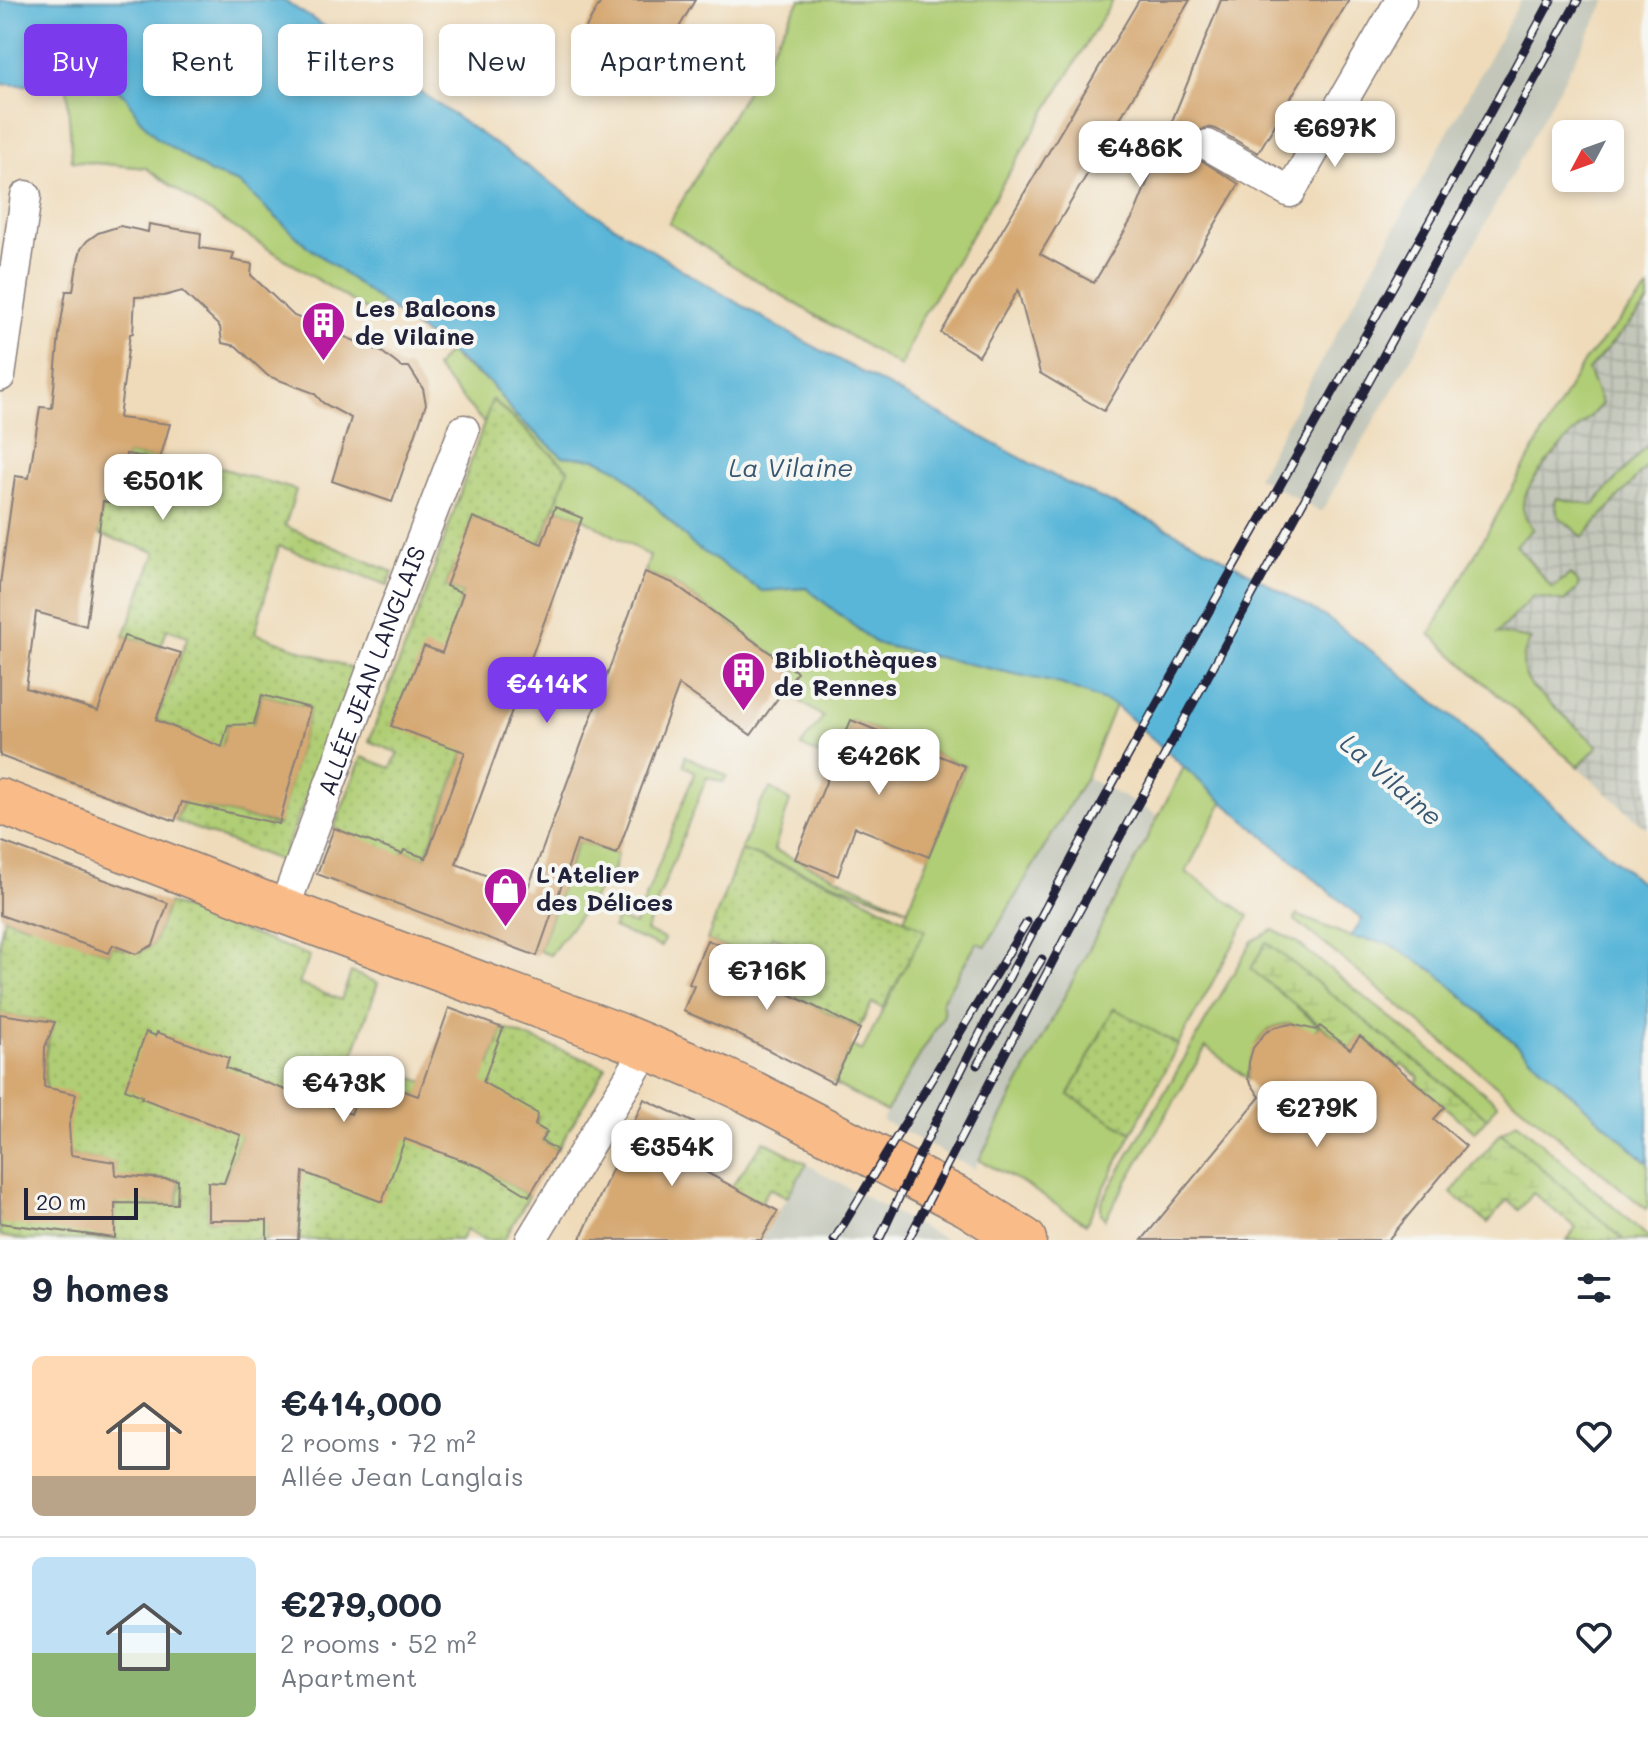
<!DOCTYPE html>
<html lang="en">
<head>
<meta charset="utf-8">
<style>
  :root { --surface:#fff; --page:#f6f6f7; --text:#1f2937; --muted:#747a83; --line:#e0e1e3; --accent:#7c3aed }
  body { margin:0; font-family:Mali,sans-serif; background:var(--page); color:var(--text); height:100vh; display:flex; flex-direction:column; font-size:30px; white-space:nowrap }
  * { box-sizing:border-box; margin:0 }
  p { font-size:26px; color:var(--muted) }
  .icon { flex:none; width:44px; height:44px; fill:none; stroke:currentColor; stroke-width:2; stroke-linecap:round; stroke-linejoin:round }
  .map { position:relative; height:1240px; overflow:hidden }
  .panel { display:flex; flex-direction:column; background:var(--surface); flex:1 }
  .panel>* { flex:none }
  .guide { position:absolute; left:24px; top:24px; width:800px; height:72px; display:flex; gap:16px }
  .needle { width:52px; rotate:229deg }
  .controls { position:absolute; left:1552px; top:120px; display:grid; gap:16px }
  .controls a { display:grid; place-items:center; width:72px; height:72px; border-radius:12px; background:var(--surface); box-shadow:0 4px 12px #0003; font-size:40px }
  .scale { position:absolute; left:24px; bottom:20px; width:114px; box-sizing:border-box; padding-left:8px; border:4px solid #22223b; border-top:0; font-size:22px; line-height:28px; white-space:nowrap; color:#22223b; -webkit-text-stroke:6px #f6f6f2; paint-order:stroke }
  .price { position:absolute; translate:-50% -68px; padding:0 18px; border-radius:16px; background:#fff; color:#222; font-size:26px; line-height:52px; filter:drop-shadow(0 2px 4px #0008) }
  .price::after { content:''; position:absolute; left:50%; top:48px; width:24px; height:18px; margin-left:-12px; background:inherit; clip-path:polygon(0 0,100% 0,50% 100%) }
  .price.on { background:var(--accent); color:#fff }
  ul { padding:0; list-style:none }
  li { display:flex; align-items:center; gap:24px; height:200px; padding:0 32px }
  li+li { border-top:2px solid var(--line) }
  li span { display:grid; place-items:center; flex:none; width:224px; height:160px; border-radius:12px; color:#555 }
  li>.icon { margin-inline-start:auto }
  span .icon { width:96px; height:96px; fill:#fffc; stroke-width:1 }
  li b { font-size:34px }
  h2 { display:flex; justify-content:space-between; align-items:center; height:96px; padding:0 32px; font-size:34px }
  .tag { padding:0 28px; border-radius:12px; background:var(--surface); box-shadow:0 4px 12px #0003; font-size:28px; line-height:72px }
  .tag.on { background:var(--accent); color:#fff }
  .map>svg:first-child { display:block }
  .industrial { fill:url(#industrial-grid) }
  .railway { fill:#c3c6b9 }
  .grass { fill:#b0ce75; stroke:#697858; stroke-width:2 }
  .wetland { fill:url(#wetland-marsh); stroke:#697858; stroke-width:2 }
  .park { fill:url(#park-dots); stroke:#697858; stroke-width:2; fill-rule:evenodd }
  .water { fill:#5ab6d8; stroke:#3e6c8a; stroke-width:2 }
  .building { fill:#d6a973 }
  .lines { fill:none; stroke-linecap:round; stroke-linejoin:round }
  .street-casing { stroke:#887e7a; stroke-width:33 }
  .primary-casing { stroke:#887e7a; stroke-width:47 }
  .street { stroke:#fff; stroke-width:30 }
  .primary { stroke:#f9bc89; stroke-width:44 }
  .rail-casing { stroke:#22223b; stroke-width:9 }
  .rail { stroke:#f6f6f2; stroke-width:6; stroke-dasharray:18; stroke-linecap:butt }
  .labels { text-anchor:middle; stroke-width:8; stroke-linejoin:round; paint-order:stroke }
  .poi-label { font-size:24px; font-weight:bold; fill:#22223b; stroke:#f6f6f2; text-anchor:start }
  .street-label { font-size:24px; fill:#22223b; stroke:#f6f6f2 }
  .water-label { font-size:26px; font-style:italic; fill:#365672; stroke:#f6f6f2 }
</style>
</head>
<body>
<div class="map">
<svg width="1648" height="1240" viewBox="0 0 1648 1240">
  <defs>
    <pattern id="industrial-grid" width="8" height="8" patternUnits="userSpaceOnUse" patternTransform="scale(2)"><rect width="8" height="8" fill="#c3c6b9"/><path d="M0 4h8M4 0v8" fill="none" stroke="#a7aaa0"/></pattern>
    <pattern id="wetland-marsh" width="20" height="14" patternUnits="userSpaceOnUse" patternTransform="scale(2)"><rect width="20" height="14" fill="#b0ce75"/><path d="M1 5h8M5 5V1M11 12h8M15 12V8" fill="none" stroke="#97b166"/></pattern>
    <pattern id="park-dots" width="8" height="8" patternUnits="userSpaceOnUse" patternTransform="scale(2)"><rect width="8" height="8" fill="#b0ce75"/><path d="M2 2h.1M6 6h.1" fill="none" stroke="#97b166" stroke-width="1.8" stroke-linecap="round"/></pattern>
  </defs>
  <rect width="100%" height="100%" fill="#f6f6f2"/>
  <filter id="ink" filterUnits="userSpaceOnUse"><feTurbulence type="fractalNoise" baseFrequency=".0125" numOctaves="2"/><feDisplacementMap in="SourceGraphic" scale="16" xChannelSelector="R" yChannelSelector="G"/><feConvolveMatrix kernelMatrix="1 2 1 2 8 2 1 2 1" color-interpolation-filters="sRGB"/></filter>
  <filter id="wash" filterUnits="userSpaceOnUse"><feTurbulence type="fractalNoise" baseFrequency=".006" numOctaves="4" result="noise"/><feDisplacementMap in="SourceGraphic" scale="32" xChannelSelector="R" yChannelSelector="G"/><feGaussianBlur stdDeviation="1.8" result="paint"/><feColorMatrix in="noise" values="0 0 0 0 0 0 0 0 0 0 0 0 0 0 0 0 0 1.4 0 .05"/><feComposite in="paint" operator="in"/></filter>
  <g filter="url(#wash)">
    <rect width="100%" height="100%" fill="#efdbba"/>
    <path class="industrial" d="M1648,289v541l-218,-196 154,-273z"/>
    <path class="railway" d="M1521,0h86l-182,335 -104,177 -64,-35z
      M1086,777l71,38 -183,354 -92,-49 62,-105 -2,-14 35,-59 10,3z
      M807,1164l34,20 105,56h-185z"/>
    <path class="grass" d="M800,0h313l-195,324 -17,43 -171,-103 -61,-41z
      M77,78l25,1 24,17 13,22 18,20 54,35 28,10 68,63 77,56 -10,13 -174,-109 -54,-38 -74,-7 -5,-74z
      M1648,289v14l-60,67 14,34c-19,21 -80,75 -79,103 1,8 6,17 10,22l-17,16 36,43 18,-14 8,8v6l-14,14 -31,-6 -36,37 34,6c-10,16 -11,31 0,47l67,60 -20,21 -148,-133 154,-273z
      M450,350l7,11 33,22 26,33 46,40 35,3 23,11 73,75 69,46 44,-3 71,56 184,40 54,21 -29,72 -100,169 -9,-3 -35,58 2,14 -58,97 -53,-29 18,-37 11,5 62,-121 -20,-11 4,-10 -167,-59 19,-46 11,-16 19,13 -16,49 134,59 57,-143 -114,-46 -17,42 -33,-16 22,-29 -39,-27 13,-18 -124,-89 -28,-11 5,-16 -68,-38 -27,-11 13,-38 -75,-69 -9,23 -49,-55z
      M1648,444v21l-65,72 -25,-21 -3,-13 2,-5 36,7z
      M685,756l42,20 -4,6 -16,-5 -61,154 18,8 -3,8 -48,-19 4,-10 18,7 60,-153 -11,-7z
      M1184,767l39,35 -37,70 63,44 -71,129 -64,-36 -45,86 63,38 -46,91 -63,-41 -44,-23z
      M578,841l39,13 -4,17 -63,84 -11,-4z
      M1297,915l54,22 37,6 49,30 211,190v43l-2,3 -351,-289z
      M1273,930l22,11 203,163 -11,14 -221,-176 -14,27 67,57 -5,6c-7,-2 -17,-7 -24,-8 -31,0 -41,30 -42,55l-42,-32 -101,172 -4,-6v-10l151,-262z
      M1517,1122l131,115v3h-24l-123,-107z"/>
    <path class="wetland" d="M1266,942l221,176 -12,14 -59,-49 3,-5 -17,-14 -4,4 -38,-31 -10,12 -99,-80z
      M1501,1133l123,107h-57l9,-12 -43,-35 -14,17 -12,-10 -19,23 -37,-30z"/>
    <path class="park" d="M492,400l76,69 -143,389 -21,-8 -3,9 -67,-31 28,-71 29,11 7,-15 -29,-12 58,-151zM473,517l46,21 -63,76 7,-21 -17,-7 7,-19h3z
      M126,454l85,11 85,25 -11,36 108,46 -5,13 -109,-39 -24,87 101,37 -75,191 -106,-40 10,-21 -1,-45 8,-20 -36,-15 32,-84 -21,-7 -6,18 -37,-11 32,-84 -58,-18 5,-33 16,2zM262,695l48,13 -32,117 -73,-18 23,-82 23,4z
      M741,850l105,39 79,41 -42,78 -11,-5 -13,25 -94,-46 20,-40 -13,-6 -9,27 -56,-23z
      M168,903l142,53 -11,28 42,16 10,-28 27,11 -25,73 71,26 39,-26 27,9 13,-37 103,39 -49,83 -16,-9 6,-9 -12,-7 3,-6 -2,-2 -57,30 10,24 40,25 -25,44h-20l-18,-11 -5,11h-163l3,-38 -27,-5 -7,15v28h-244l-23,-4v-35l115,36v-74l-44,-8c-21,-52 -38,-78 -17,-133l-48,-7 -6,25v-101l4,-22 25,9 4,-9 47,25 29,11 4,-8 12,5 1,-3 15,4 12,-6zM365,1077l59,21 -19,40 -55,-21zM242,1132v88h-34v-36l15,2zM142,1177l37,3 -1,24 -36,-1z
      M1114,1008l64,37 -46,88 -63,-38z
      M764,1141l43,23 -20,33 -17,-9 -9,14 -60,38 26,-47z"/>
    <path class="water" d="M0,0h283l60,38 257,179 92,59 97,57 278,150 96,43 50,26 114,66 61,45 68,57 192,169v274l-211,-190 -49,-30 -37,-6 11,-18 -139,-117 -108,-97 -54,-21 -184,-40 -71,-56 -44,3 -69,-46 -73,-75 -23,-11 -35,-3 -46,-40 -26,-33 -183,-137 -68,-63 -28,-10 -54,-35 -18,-20 -13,-22 -24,-17 -25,-1 -10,9 -67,-3z"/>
    <g id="blocks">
      <path class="building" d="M602,0h93l-50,86 -11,-5 -5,7 -47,-28 4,-7 -11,-7z
        M1139,0h51l-150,254 54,29 40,-68 87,-215h128l-91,153 -42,-24 -9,-2 -14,8 -3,11 3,9 46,29 -135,227 -64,-38 -22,-83 -39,66 -38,-23z
        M149,224l52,9 -1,15 34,5 -2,7 20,4 -1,11 43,41 88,36 19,15h8l14,22 3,15 -34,98 -60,-21 19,-63 -28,-15 -9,-10 -46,-17 -32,-30 -14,-3 -2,-16 -38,-36 -18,5 -29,1 -2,36 -3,1 -11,84 51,6 -10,35 -34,-5 -7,50 -16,-3 -17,125 -50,-14 -10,76 72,23 26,-75 57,17 -25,67 66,27 6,-22 26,-1 8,-29 48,13 -31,116 -97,-22 -7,19 -175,-65v-172l15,-108 14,2 11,-71 12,1 7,-73 7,-44h7l4,-26 4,-16 6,-8 11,-8 22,-7 28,6z
        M555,507l27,11 -126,346 71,27 118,-319 28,11 124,89 -46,63 -72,-50 -62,169 -40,-13 -40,115 -220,-82 17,-46 68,26 2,-4 22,8 39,-106 -74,-26 33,-80 18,7 21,-60 -17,-7 27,-69 69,27z
        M851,720l114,46 -36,91 -74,-30 -17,49 -43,-17z
        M0,841l168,62 -15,42 -17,9 -23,-9 -4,8 -109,-38z
        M707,940l66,27 -8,15 95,47 -27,54 -102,-52 -48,-20 11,-25 -5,-2z
        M449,1008l54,20 -20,54 55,32 -3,11 12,7 -6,9 16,9 -28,46 -46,-28 -78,-29 -23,63 -79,-30 -5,68h-31v-20h-59v-38l16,1 17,-48 -100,-37 1,-2 -17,-7 21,-57 10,4 1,-4 72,26 -3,10 125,46 14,-37 53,19z
        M0,1014l55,8 -10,25 -1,40 32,7 -7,31 2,30 44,7 1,13 62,5 -1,24 -62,-1v35l-115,-15z
        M1291,1024l25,6 4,-4 30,23 10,-13 85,71 -11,12 32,27 -78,94h-246l118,-143 -12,-18 1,-17 4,-14 12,-15 10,-6z
        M644,1099l74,35 -16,36 76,41 -17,29h-181z"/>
    </g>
  </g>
  <g filter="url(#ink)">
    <use href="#blocks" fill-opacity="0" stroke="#887e7a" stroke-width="2"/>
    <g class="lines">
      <defs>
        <g id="street">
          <path d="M1208,145l82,47 111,-192"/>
          <path d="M0,376l26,-180"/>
          <path id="s1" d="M283,911l103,-279 78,-202"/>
          <path d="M531,1240l117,-193"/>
        </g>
        <path id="primary" d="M0,801l283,110 335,124 91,38 43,20 215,111 57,36"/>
      </defs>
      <use href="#street" class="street-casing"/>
      <use href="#primary" class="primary-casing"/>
      <use href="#street" class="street"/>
      <use href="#primary" class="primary"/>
      <defs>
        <path id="rail" d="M977,1065l65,-106
          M834,1240l193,-318
          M879,1240c199,-427 450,-825 672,-1240
          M908,1240l162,-312 508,-928"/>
      </defs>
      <use href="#rail" class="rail-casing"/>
      <use href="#rail" class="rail"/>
    </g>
  </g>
  <defs>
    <symbol id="building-pin" viewBox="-11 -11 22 30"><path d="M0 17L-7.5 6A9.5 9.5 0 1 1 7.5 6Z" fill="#b5179e" stroke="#f6f6f2"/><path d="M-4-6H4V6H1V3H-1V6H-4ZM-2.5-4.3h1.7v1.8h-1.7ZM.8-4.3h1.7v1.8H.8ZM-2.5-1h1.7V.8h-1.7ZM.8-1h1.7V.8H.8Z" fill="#fff"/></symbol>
    <symbol id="shop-pin" viewBox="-11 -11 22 30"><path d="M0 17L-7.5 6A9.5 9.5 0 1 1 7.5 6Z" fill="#b5179e" stroke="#f6f6f2"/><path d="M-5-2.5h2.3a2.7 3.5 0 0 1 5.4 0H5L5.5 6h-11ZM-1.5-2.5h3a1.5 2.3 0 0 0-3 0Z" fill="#fff"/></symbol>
  </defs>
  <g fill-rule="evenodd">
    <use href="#building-pin" x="298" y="298" width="51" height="69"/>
    <use href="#building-pin" x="718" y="648" width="51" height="69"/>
    <use href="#shop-pin" x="480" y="864" width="51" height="69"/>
  </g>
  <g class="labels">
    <g class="poi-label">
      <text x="355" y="317">Les Balcons<tspan x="355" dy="28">de Vilaine</tspan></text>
      <text x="774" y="668">Bibliothèques<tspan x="774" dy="28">de Rennes</tspan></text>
      <text x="536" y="883">L'Atelier<tspan x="536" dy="28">des Délices</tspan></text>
    </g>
    <g class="street-label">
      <text dy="8" stroke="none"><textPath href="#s1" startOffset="256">ALLÉE JEAN LANGLAIS</textPath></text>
    </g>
    <g class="water-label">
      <text x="791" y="477">La Vilaine</text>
      <text transform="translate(1391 780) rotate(41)" y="9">La Vilaine</text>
    </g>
  </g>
</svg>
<div class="controls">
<a><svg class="needle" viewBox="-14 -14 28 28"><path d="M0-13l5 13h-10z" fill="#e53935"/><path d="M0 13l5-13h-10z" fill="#747a83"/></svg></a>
</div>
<div class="scale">20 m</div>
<b class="price" style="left:1335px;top:169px">€697K</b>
<b class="price" style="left:1140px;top:189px">€486K</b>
<b class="price" style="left:163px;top:522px">€501K</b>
<b class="price on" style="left:547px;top:725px">€414K</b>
<b class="price" style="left:879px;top:797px">€426K</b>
<b class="price" style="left:767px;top:1012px">€716K</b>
<b class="price" style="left:344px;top:1124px">€473K</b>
<b class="price" style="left:1317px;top:1149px">€279K</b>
<b class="price" style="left:672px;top:1188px">€354K</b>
<div class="guide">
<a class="tag on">Buy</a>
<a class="tag">Rent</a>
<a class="tag">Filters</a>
<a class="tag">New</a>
<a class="tag">Apartment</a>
</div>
</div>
<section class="panel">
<h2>9 homes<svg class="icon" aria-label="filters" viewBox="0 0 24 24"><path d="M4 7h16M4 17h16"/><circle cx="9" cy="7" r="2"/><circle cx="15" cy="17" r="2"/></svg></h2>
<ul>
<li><span style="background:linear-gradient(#ffd9b3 75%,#b9a48a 0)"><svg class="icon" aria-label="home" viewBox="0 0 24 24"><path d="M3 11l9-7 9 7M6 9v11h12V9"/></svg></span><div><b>€414,000</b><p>2 rooms · 72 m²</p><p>Allée Jean Langlais</p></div><svg class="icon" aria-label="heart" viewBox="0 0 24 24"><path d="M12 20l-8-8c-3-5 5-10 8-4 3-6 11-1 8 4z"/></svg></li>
<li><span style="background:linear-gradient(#bfe0f5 60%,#8fb573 0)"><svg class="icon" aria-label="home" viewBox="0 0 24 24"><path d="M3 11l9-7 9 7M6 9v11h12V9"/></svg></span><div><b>€279,000</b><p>2 rooms · 52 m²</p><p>Apartment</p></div><svg class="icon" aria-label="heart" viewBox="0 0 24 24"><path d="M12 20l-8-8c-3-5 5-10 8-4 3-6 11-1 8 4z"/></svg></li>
</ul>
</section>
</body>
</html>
